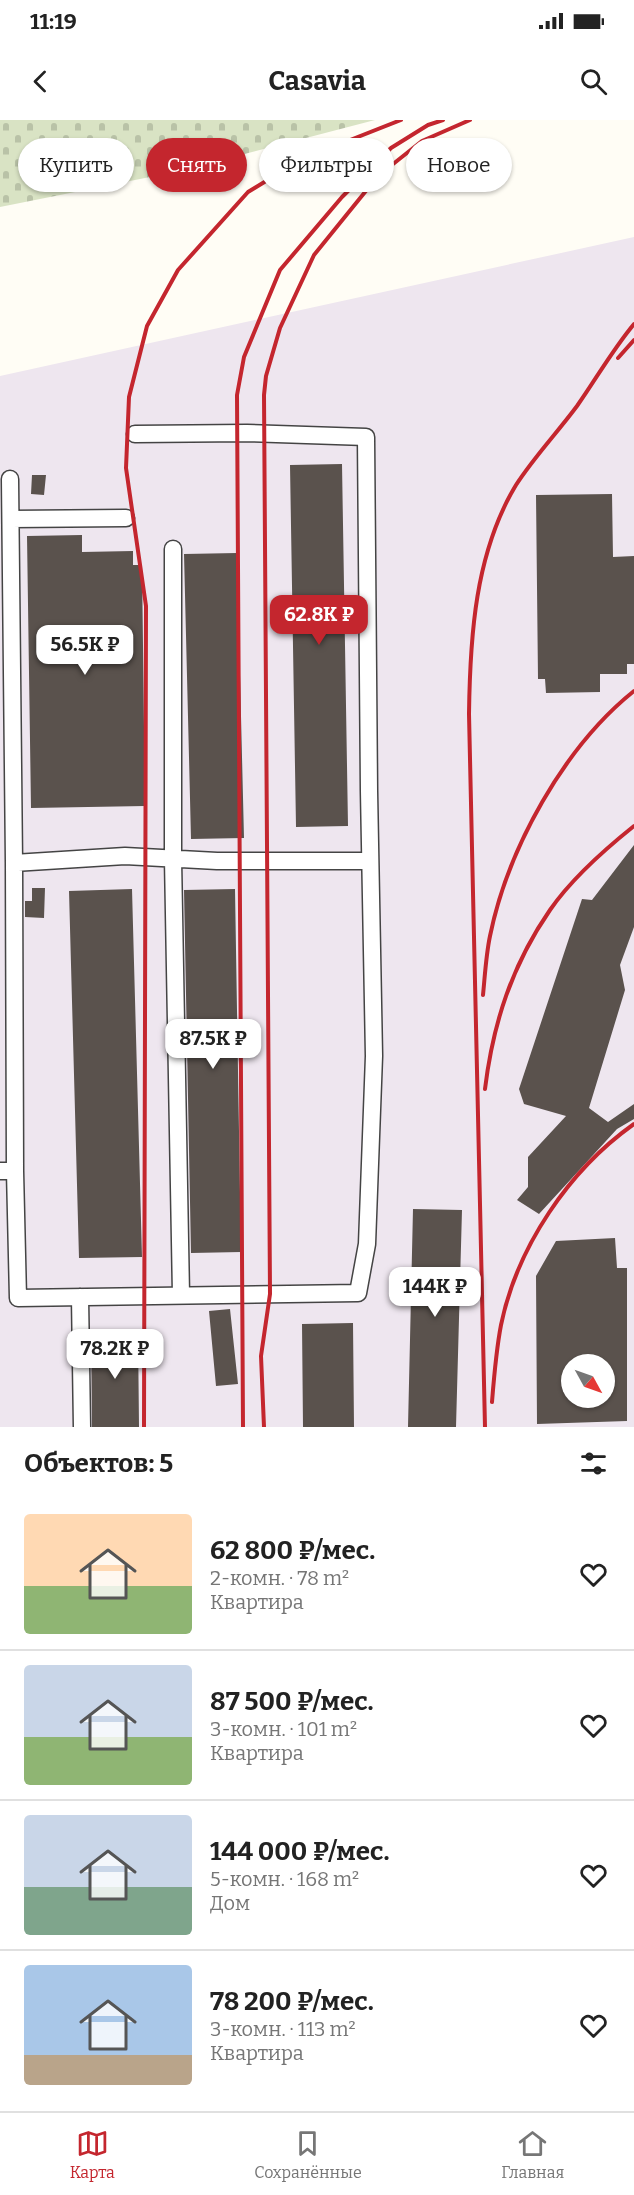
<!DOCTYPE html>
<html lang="ru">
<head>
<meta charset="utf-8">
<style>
  :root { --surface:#fff; --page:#f6f6f6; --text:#222; --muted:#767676; --line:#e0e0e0; --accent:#c4262e }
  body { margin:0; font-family:Bitter,serif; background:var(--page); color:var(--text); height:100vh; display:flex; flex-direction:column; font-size:22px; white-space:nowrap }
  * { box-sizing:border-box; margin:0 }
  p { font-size:20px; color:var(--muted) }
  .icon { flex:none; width:33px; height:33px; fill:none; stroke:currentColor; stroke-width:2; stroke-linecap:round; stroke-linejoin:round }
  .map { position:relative; height:1307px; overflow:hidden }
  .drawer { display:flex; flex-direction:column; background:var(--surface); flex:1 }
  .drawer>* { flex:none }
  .guide { position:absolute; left:18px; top:18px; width:598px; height:54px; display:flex; gap:12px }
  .needle { width:39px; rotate:130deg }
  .controls { position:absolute; left:561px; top:1234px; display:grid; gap:12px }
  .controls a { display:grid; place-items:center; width:54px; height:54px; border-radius:50%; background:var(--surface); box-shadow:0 2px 4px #0004; font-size:30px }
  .price { position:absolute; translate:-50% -51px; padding:0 14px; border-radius:12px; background:#fff; color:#222; font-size:20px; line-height:39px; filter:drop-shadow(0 2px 3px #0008) }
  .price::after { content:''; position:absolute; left:50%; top:36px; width:18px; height:14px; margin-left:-9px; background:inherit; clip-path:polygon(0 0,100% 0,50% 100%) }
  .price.active { background:var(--accent); color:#fff }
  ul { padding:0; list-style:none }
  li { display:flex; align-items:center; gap:18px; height:150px; padding:0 24px }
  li+li { border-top:2px solid var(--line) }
  li span { display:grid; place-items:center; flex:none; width:168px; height:120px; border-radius:6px; color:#555 }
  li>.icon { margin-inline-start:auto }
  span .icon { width:72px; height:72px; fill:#fffc; stroke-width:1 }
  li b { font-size:26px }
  h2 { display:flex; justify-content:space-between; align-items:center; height:72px; padding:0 24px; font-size:26px }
  .chip { padding:0 21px; border-radius:27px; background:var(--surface); box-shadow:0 2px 4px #0004; font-size:21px; line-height:54px }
  .chip.active { background:var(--accent); color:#fff }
  .status { display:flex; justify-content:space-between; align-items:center; height:42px; padding:0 30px; background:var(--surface); direction:ltr }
  .status svg { height:16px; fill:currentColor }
  header { display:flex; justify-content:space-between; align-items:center; height:78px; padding:0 24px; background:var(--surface); font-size:27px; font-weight:700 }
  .dock { display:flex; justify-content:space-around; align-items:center; height:84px; border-top:2px solid var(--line); background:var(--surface); font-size:16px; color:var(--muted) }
  .dock a { display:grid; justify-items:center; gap:3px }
  .dock .active { color:var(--accent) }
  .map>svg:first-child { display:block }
  .industrial { fill:#eee6ef; fill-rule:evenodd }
  .cemetery { fill:url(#cemetery-stones) }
  .building { fill:#5a524d; fill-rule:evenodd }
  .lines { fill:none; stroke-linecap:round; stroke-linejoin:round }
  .minor-casing { stroke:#444; stroke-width:19 }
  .minor { stroke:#fff; stroke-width:16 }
  .rail { stroke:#c4262e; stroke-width:4 }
</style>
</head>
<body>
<div class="status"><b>11:19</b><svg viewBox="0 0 49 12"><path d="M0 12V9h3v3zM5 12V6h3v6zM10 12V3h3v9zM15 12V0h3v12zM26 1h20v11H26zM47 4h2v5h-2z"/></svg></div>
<header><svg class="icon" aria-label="back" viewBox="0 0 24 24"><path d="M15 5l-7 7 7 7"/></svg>Casavia<svg class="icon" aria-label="search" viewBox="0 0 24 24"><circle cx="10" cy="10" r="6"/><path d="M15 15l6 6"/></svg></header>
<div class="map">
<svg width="634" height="1307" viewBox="0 0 634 1307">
  <defs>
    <pattern id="cemetery-stones" width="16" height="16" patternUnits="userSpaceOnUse" patternTransform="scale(1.5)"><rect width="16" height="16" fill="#d9e3c4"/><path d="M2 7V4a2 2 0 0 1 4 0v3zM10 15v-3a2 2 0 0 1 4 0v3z" fill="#b9c2a7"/></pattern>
  </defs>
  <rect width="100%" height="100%" fill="#fffdf5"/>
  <path class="industrial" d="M634,117v1190h-634v-1051zM572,1245h32v33h-32z"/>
  <path class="cemetery" d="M0,0h375l-200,52 -175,35z"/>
  <path class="building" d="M342,344l6,362 -52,1 -6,-362z
    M32,355h14l-2,20 -13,-1z
    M612,374l1,63 21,-1v108h-7v10h-27v18l-54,1 -1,-14h-7l-2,-184z
    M82,415v17l51,-1v14h9l3,241 -114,2 -4,-272z
    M237,433l7,285 -53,1 -7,-285z
    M634,725v82l-14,38 5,25 -36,118 19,14 26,-18v15l-17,10 -78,85 -22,-14 11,-13v-30l38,-41 -42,-12 -5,-15 63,-190 10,1z
    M32,768h13l-1,30 -19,-1v-16h7z
    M132,769l10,368 -63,1 -10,-367z
    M235,769l6,363 -50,1 -7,-363z
    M413,1089l49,1 -6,217h-48z
    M615,1118l2,30h10v153l-90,3 -1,-148 20,-35zM572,1245h32v33h-32z
    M230,1189l8,75 -22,2 -7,-75z
    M353,1203l1,104h-51l-1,-103z
    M138,1212l1,95h-47l-1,-94z"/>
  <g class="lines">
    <defs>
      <path id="minor" d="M10,359l4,384
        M11,399l115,-1
        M173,429v310l8,436
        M0,1051h15l3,127 340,-5 9,-49 7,-188 -5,-265 -3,-354 -119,-4 -112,1
        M15,1051l-1,-308 111,-7 92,5h153
        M80,1177l2,130"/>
    </defs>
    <use href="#minor" class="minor-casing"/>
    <use href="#minor" class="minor"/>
    <path class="rail" d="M618,238l16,-18
      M483,875c2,-20 3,-40 7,-59 18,-88 74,-189 144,-245
      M485,969c8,-66 27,-124 65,-179 22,-32 54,-60 84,-84
      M492,1282c2,-25 4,-51 9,-77 16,-78 68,-155 133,-201
      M144,1307l2,-821 -20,-138 3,-71 18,-71 31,-56 70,-78 54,-33 99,-39
      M243,1307l-6,-1032 7,-38 36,-87 62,-73 49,-49 37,-23 15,-5
      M264,1307l-3,-71 9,-62 -6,-899 2,-19 14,-48 34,-73 64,-79 44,-35 48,-21
      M485,1307l-16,-713c1,-77 6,-161 47,-229 18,-28 41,-52 61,-79 19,-27 36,-57 57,-82"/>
  </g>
</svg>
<div class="controls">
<a><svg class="needle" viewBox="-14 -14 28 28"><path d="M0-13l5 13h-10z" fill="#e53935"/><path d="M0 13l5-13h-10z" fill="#767676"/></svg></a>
</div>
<b class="price active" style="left:319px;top:526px">62.8K ₽</b>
<b class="price" style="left:85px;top:556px">56.5K ₽</b>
<b class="price" style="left:213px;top:950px">87.5K ₽</b>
<b class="price" style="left:435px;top:1198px">144K ₽</b>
<b class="price" style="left:115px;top:1260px">78.2K ₽</b>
<div class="guide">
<a class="chip">Купить</a>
<a class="chip active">Снять</a>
<a class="chip">Фильтры</a>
<a class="chip">Новое</a>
</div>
</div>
<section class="drawer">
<h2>Объектов: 5<svg class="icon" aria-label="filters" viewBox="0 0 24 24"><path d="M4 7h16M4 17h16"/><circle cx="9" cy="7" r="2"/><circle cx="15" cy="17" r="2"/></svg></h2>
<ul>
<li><span style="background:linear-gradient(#ffd9b3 60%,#8fb573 0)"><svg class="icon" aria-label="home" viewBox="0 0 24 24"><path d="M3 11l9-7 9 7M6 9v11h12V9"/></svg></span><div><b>62 800 ₽/мес.</b><p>2-комн. · 78 m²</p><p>Квартира</p></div><svg class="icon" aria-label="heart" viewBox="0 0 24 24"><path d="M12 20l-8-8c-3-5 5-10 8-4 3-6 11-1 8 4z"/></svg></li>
<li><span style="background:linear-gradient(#c9d6e8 60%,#8fb573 0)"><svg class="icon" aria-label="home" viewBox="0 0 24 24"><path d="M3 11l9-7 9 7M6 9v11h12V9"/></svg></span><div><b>87 500 ₽/мес.</b><p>3-комн. · 101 m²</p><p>Квартира</p></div><svg class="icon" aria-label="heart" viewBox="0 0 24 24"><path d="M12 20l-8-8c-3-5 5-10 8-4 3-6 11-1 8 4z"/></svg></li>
<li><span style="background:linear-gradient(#c9d6e8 60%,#7fa58c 0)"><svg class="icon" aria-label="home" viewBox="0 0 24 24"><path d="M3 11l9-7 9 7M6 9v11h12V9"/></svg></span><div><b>144 000 ₽/мес.</b><p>5-комн. · 168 m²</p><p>Дом</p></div><svg class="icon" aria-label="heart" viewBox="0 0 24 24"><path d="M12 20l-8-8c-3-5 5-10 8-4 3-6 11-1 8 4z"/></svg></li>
<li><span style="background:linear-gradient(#a9c7e8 75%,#b9a48a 0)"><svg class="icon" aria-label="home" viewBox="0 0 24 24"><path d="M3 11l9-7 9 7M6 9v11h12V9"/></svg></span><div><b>78 200 ₽/мес.</b><p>3-комн. · 113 m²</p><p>Квартира</p></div><svg class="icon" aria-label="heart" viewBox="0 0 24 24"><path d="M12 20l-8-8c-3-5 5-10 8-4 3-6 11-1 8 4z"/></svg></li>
</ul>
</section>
<nav class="dock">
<a class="active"><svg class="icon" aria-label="map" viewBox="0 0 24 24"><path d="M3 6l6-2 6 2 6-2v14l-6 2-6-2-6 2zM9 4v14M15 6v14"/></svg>Карта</a>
<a><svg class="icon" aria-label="saved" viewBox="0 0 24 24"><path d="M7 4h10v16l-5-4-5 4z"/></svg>Сохранённые</a>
<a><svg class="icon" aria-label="home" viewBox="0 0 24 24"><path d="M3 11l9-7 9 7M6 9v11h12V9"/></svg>Главная</a>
</nav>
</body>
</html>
